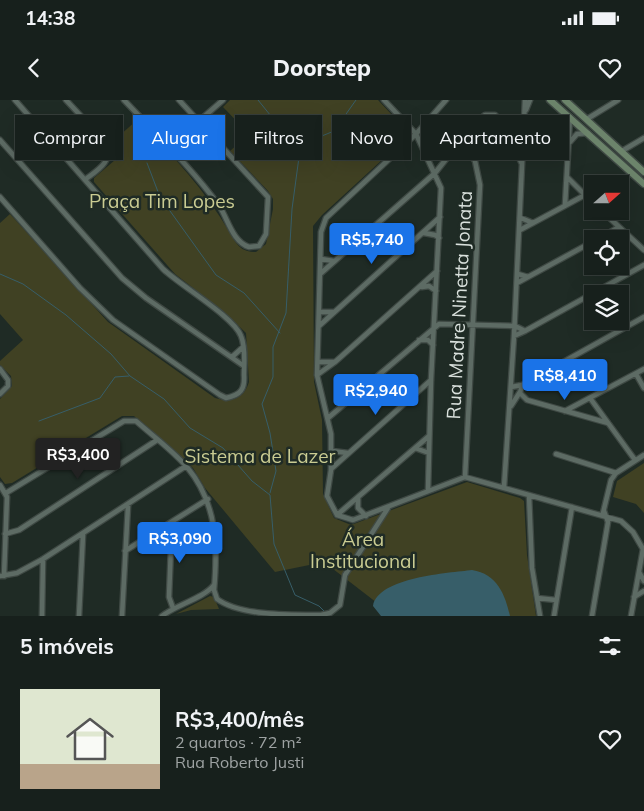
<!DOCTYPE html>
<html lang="pt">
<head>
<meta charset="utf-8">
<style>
  :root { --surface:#17201c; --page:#202825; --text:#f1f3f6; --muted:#9ea3a3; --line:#363e3b; --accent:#1a73e8 }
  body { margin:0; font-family:Mulish,sans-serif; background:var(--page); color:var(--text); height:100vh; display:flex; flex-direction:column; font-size:19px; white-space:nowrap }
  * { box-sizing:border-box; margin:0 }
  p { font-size:16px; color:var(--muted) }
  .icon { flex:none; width:28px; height:28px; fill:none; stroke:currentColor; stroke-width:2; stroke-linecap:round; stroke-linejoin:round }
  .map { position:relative; height:516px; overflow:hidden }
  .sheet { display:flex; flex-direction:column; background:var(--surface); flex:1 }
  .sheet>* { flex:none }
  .top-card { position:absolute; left:15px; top:15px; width:615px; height:45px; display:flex; gap:10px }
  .needle { width:32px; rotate:69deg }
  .controls { position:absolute; left:584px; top:75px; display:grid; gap:10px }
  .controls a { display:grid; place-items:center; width:45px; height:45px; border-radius:0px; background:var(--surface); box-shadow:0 5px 20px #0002,0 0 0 1px var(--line); font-size:25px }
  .price { position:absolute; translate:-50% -42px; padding:0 11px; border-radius:5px; background:var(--accent); color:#fff; font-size:16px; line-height:32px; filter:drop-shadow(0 1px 2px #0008) }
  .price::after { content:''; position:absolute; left:50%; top:30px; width:15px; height:11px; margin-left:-8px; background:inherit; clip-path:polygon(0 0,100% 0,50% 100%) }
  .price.selected { background:#222; color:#fff }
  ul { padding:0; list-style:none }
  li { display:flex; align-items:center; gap:15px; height:125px; padding:0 20px }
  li+li { border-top:1px solid var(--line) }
  li span { display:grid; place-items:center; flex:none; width:140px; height:100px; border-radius:0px; color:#555 }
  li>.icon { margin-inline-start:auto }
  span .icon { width:60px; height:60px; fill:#fffc; stroke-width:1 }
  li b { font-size:21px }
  h2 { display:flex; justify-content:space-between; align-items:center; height:60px; padding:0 20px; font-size:21px }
  .chip { padding:0 18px; border-radius:0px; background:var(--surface); box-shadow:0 5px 20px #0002,0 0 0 1px var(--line); font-size:18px; line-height:45px }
  .chip.selected { background:var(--accent); color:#fff }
  .status { display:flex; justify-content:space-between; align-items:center; height:35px; padding:0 25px; background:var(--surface); direction:ltr }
  .status svg { height:14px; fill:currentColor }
  header { display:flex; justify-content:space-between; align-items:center; height:65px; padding:0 20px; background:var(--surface); font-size:22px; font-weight:800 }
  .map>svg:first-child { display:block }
  .green { fill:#404123 }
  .water { fill:#375e69 }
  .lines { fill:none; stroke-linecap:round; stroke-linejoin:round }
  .stream { stroke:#375e69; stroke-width:1 }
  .minor-casing { stroke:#3f4944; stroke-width:7 }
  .secondary-casing { stroke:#3f4944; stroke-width:9 }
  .minor { stroke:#5d6b64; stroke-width:4.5 }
  .secondary { stroke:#6c846b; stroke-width:6 }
  .labels { text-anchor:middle; stroke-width:5; stroke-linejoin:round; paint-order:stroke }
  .park-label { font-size:19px; fill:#cacc92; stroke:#1f2b25 }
  .street-label { font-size:19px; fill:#dae1dd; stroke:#1f2b25 }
</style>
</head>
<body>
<div class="status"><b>14:38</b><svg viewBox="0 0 49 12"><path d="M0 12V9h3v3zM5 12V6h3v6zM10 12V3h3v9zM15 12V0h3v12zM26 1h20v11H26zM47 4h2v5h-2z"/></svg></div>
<header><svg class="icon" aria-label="back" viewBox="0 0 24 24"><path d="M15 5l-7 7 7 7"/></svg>Doorstep<svg class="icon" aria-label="heart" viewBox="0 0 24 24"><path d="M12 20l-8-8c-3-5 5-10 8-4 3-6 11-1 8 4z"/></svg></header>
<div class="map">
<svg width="644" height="516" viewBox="0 0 644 516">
  <rect width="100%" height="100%" fill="#1f2b25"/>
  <path class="green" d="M230,0h148l29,31 -1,7 -84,77 -9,11 1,156 8,38 1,74 11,24 17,7 116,-43 53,16 4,3 3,54 9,61h-142l-70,-54 -49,10 -70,-84 -12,-20 -59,-52h-12l-110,67 -7,1 -5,-7v-78l12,-13 -1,-10 -11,-11v-4l23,-21 -23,-26v-91l10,-9 98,108 107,76c16,5 29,1 34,-16l-3,-49 -23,-22 -48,-37 -81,-92v-4l21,-18 -5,-16 27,-24c36,35 68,70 93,113 7,12 11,19 26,19l10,-8 7,-35v-10l-5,-8 -38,-40 19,-17 -26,-27z
    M644,363v50l-8,-9 -23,-7 4,-16z
    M210,496l4,1 5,12 -28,1 -15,4z"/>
  <path class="water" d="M472,470c25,4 33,24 38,46h-129l-8,-10c5,-29 76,-33 99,-36z"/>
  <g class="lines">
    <path class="stream" d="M258,0l25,31 16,26 -7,52 -6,104 -13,34v30l-11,27 8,29 6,38 -6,22
      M299,57l18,-19 17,-7 22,-31
      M147,63l13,34 56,78 28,18 36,40
      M0,174l23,10 43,31 45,39 19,22 34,23 26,29 33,20 29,33 18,14 4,49 21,51 24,11 6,6
      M39,321l61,-23 15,-21 14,-1"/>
    <defs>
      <path id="minor" d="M66,0l41,44c5,18 -8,25 -21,35
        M124,0c33,35 68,68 96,107 8,13 13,35 29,40l10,-1 7,-12 2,-37 -89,-97
        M384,0l32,34 25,54 -10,192 -3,110
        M526,10l4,-10
        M587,19l31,-19
        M199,21l24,-21
        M507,31h17
        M0,40l122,138 24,20 98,68
        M459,40l16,21 5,24 -15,292
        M570,42l7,-8 11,-1
        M622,51l22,-13
        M567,77l25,25
        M0,97l80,91 33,32 107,75 6,3c15,-3 19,-9 18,-23 0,-12 2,-27 -3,-39 -7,-19 -60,-50 -78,-67l-148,-169
        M565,105l5,-88
        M602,111l42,39
        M533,123l52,-28
        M520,130l13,-7 -12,-5
        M424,133l11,2 4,3
        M598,139l21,-12
        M321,159l13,2
        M320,174l115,-101 40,-50 10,-8h10l6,6 21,43
        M528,177l64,-35
        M517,183l11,-6 -10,-3
        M422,187l7,-1 7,5
        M320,212h14
        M319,226l121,-109
        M525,231l119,-66
        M419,240h9l5,5
        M232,257l11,-10
        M318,262h16
        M0,269l8,11v6l-8,8
        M636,274l8,14
        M317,275l18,-13 102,-91
        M522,285l-2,8 7,7 81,23
        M511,287l11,-2 122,-68
        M590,298l45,62
        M511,306l9,-14
        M565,311l79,-42
        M328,318l111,-94 76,2 10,5 -11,5
        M415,348l14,5
        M332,351l16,2
        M556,354l60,19
        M331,369l100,-89
        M0,385l7,12 -3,79
        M504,387l10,-151 11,-236
        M6,393l118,-72h12c17,15 36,29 51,46 30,36 31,78 27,123l3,9c23,17 74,16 104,16l9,-2 10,-8 5,-30 43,-67
        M529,395l3,73 8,48
        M358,397v11l8,8
        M603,413l8,-33 5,-7 28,-18
        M337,415l-10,-19 4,-26v-36l-14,-59 4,-143 5,-14 90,-84 30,-34
        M337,415l16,5 112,-43 156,44 12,11 10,17 -12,67
        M337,415l92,-79
        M172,422l-3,75 4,11
        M5,434l14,-4 138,-90
        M125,451l83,-52
        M639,472l5,9
        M0,476l17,-3 26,-14 143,-93
        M634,497l10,-6
        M537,498l19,2
        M42,516l1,-57
        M79,516l4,-81
        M122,516l6,-110
        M162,516c14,-11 42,-18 52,-31
        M554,516l18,-109
        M592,516l16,-94 -4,-11"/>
      <path id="secondary" d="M550,0l94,84
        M565,0l79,72"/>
    </defs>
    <use href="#minor" class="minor-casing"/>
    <use href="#secondary" class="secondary-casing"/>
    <use href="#minor" class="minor"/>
    <use href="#secondary" class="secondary"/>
  </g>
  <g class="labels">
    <g class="park-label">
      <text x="162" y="108">Praça Tim Lopes</text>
      <text x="260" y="363">Sistema de Lazer</text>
      <text x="363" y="446">Área<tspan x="363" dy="22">Institucional</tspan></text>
    </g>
    <g class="street-label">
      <text transform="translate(459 205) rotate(-87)" y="7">Rua Madre Ninetta Jonata</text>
    </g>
  </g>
</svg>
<div class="controls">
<a><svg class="needle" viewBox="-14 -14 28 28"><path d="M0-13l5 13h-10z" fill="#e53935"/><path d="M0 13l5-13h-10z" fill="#9ea3a3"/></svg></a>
<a><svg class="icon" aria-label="locate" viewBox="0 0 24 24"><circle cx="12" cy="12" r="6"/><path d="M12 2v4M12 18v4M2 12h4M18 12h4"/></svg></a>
<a><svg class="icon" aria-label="layers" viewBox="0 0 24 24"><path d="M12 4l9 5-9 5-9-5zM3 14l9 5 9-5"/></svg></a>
</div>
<b class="price" style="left:372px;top:165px">R$5,740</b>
<b class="price" style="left:565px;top:301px">R$8,410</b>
<b class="price" style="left:376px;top:316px">R$2,940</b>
<b class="price selected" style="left:78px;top:380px">R$3,400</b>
<b class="price" style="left:180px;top:464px">R$3,090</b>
<div class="top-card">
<a class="chip">Comprar</a>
<a class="chip selected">Alugar</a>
<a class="chip">Filtros</a>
<a class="chip">Novo</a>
<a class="chip">Apartamento</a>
</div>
</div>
<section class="sheet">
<h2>5 imóveis<svg class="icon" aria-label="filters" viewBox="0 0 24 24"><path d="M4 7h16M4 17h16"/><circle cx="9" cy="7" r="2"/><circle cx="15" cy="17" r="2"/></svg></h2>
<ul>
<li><span style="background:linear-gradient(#dfe7d0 75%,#b9a48a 0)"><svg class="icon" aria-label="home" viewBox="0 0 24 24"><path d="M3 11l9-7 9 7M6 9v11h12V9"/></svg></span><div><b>R$3,400/mês</b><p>2 quartos · 72 m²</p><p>Rua Roberto Justi</p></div><svg class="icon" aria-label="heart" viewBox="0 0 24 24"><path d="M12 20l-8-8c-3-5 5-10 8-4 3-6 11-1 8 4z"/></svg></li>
</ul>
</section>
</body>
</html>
